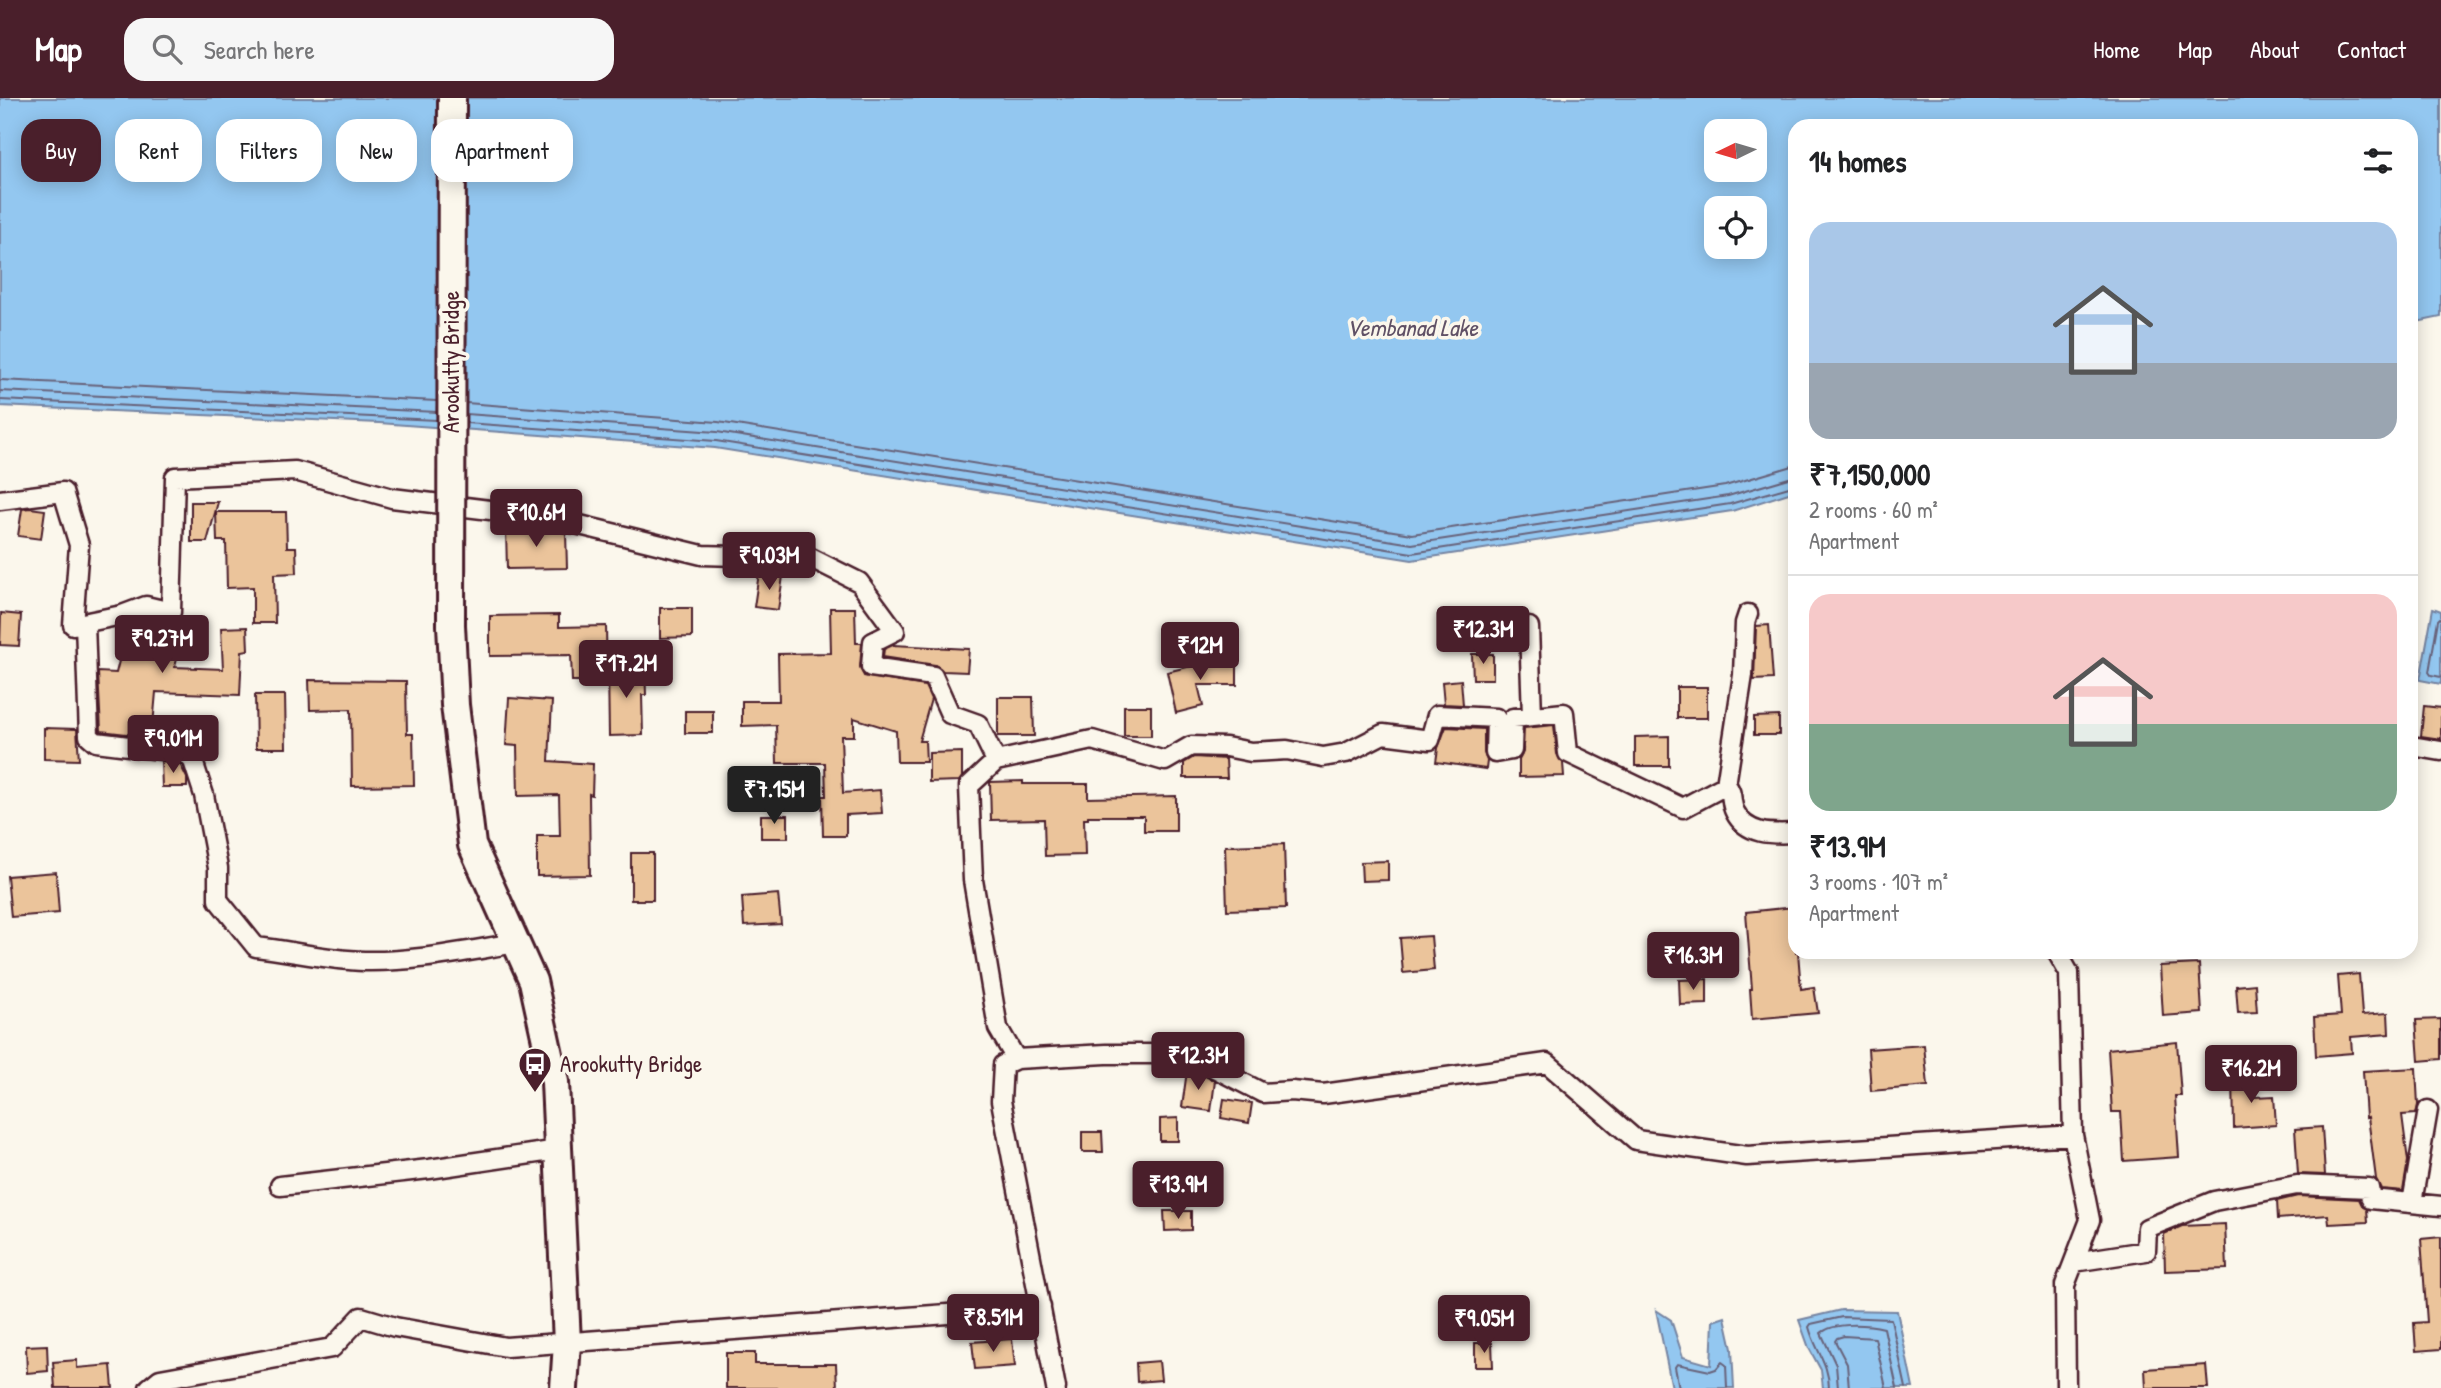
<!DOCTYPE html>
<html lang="en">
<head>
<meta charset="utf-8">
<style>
  :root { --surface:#fff; --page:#f6f6f6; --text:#202124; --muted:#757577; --line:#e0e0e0; --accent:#4a1f2b }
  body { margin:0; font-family:"Patrick Hand",sans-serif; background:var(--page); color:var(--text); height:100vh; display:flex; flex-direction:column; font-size:26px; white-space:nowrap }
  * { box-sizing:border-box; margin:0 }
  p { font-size:23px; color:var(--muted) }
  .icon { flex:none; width:38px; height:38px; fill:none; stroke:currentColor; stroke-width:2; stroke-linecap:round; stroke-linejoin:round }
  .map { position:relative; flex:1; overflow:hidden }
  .details { position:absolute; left:1788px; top:21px; width:630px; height:840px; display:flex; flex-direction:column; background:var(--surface); border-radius:21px; box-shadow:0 4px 18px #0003 }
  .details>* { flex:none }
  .banner { position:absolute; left:21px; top:21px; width:665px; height:63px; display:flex; gap:14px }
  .needle { width:46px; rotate:265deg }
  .buttons { position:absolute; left:1704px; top:21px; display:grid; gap:14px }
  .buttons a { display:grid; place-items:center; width:63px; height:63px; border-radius:14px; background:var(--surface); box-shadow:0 4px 18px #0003; font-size:35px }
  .price { position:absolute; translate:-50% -60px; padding:0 16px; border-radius:7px; background:var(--accent); color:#fff; font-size:23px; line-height:46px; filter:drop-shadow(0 2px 4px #0008) }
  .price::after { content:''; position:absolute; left:50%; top:42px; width:21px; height:16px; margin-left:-10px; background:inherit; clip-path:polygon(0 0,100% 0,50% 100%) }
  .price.current { background:#222; color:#fff }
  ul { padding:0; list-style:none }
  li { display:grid; align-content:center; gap:14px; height:371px; padding:0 21px }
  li+li { border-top:2px solid var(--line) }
  li span { display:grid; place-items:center; height:217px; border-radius:21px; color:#555 }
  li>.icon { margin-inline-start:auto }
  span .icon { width:126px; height:126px; fill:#fffc; stroke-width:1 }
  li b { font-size:30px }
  h2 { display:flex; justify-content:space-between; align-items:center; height:84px; padding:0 21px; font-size:30px }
  .tag { padding:0 24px; border-radius:21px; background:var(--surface); box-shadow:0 4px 18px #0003; font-size:24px; line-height:63px }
  .tag.current { background:var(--accent); color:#fff }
  header { display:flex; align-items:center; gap:42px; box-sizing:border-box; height:98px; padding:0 35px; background:var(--accent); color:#fff }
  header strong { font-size:33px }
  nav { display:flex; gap:38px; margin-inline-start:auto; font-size:24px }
  .search { width:490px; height:63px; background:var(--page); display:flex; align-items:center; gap:18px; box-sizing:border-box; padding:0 24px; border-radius:21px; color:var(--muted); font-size:26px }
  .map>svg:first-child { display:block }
  .water { fill:#93c7f0; stroke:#7684a1; stroke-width:2; fill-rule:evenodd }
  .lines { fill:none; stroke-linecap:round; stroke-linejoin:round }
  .shore { stroke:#67627a; stroke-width:2 }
  .building { fill:#ebc49b; stroke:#4a1f2b; stroke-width:2 }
  .minor-casing { stroke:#4a1f2b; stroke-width:23 }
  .secondary-casing { stroke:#4a1f2b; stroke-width:32 }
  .minor { stroke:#fbf7ec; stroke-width:18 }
  .secondary { stroke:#fbf7ec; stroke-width:26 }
  .secondary-bridge-casing { stroke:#4a1f2b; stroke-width:32; stroke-linecap:butt }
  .secondary-bridge { stroke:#fbf7ec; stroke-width:26 }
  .labels { text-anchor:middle; stroke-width:7; stroke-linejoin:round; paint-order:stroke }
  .street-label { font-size:23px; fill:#4a1f2b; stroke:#fbf7ec }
  .poi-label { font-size:23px; fill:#4a1f2b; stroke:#fbf7ec; text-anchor:start }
  .water-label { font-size:24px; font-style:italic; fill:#605166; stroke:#fbf7ec }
</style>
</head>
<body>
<header>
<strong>Map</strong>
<div class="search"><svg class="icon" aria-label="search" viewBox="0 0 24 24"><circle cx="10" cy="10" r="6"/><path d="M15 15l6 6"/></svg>Search here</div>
<nav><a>Home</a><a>Map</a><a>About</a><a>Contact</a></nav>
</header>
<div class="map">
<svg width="2441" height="1290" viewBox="0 0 2441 1290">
  <rect width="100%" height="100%" fill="#fbf7ec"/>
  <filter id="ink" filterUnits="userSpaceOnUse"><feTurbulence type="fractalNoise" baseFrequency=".0143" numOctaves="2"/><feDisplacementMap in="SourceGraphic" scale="14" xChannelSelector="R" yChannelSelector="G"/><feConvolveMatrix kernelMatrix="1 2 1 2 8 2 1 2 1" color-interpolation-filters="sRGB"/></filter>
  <g filter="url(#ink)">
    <path class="water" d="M0,0h2441v219l-29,6v-197h-616l-1,365 -63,20 -320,49 -697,-112 -336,-25 -379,-17zM1717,33h38v39h-38zM1717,110h38v39h-38z
      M2433,510l8,3v73l-21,-4z
      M1656,1212l15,10 12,37 28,8 2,-44 12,-4 7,32 2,39h-62z
      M1841,1212l56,1 16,77h-90l-2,-18 -12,-22 -10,-28z"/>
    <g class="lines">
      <path class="shore" d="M0,282l437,21
        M0,293l437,21
        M0,302l437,20
        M466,305l252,19 694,112 313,-48 71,-21
        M466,316l251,18 695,112 316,-48 68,-20
        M466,325l250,18 696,112 318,-49 66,-19
        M2441,519l-3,3 -9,52 2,3 10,2
        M1679,1290l-4,-21 2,-3 33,7 6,-2 6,-7 4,3 1,23
        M1829,1290c0,-25 -14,-38 -20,-61l2,-3 31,-7 49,2 15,69
        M1838,1290l-2,-23 -15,-32c13,-11 46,-9 63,-5l13,60
        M1849,1290l-2,-24 -12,-23 2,-3 7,-2 31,2 11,50"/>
    </g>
    <path class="building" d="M191,404h27l-11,40h-16z
      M30,410l15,2 -4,29 -23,-3 4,-27z
      M216,414h70l1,35h9l1,26 -23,1 1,49h-22v-36l-26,1 -1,-47h-9z
      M548,431l18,4 1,35 -60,1 -1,-39z
      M759,475l24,3 -5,34 -24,-3z
      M660,510h32v29l-32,1z
      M830,510h25l1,35h6l-2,24 4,9 61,10 6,13 -12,42h6l1,21h-29l-1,-31 -42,-13v18h-13l2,57 37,-3 2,23 -36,2v21h-23l-1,-40h4l-1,-33h-48l-1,-38 -34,1v-25h37l-1,-47 53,-1z
      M1,515l20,2 -2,31 -19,-1z
      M559,517v12l47,-1 1,55h-35l-1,-26 -81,1v-40z
      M144,521l40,11 -9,37 48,2 -2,-41 26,-1 1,23 -6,1 -2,44 -84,-3 -4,45 -51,-6 -3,-59 18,1 12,-48z
      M1769,527l4,54 -19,1 2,-54z
      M893,547l76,4 -2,23 -24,-1 -8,-6 -52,-8 1,-8z
      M1472,556h21v25h-20z
      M1216,562h21v25h-39l5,21 -27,7 -9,-41z
      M645,568l1,29h-4l1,40 -34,1 -1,-69z
      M309,582l97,1 1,53h6l1,51 -62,1 -1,-77 -41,1z
      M1461,582l2,25 -19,-1 -2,-22z
      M1677,589h30v31h-30z
      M255,597h30l1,53h-30z
      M998,599h35l1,39h-36z
      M509,600l43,3 -3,60 44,3 -1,31 -3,-1 1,81 -53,1v-40h23l-1,-41 -41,1 -1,-50 -11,-1z
      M1124,608h27v30h-27z
      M2424,608l17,2v31l-20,-3z
      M685,613h28v22h-28z
      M1779,618v19h-25v-18z
      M1554,627l3,29 6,9 1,13 -45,1v-18l4,-8 1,-23z
      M1446,629l38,2v24l3,8 -1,8 -50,-7 2,-14z
      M44,630l33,1 2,31 -35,-1z
      M1669,638v30h-34v-29z
      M962,654v25l-3,4 -30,1v-29z
      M1194,659l32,2 1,19h-43v-15z
      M161,663l19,3 7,14v9h-25z
      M1023,683v3h65v14l88,-2v35h-32v-15h-56v3h-4l1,36 -40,1 -1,-37 -53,1 -1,-38z
      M761,717h27v23h-27z
      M1284,746l2,64 -59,2 -2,-64z
      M631,755h22v47h-22z
      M1388,763v19l-26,1 -1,-19z
      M56,774l3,41 -48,4 -4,-41z
      M778,796l3,30 -37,2 -2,-29z
      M1794,809l2,45h2l3,37 13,-2 4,26 -66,6 -2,-30h2l-6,-77z
      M1431,838l3,34 -31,3 -3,-35z
      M2199,866l3,49 -39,3 -3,-50z
      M2359,876l3,41 26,-2 1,21 -38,3 1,16 -36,3 -2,-39 27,-2 -3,-39z
      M1707,881v25l-27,1 -1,-25z
      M2255,886l2,28 -19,1 -2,-27z
      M2441,921v40l-22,2 -3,-41z
      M2177,944l4,54h-6l4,61 -55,4 -3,-49h-9l-4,-63z
      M1924,947l4,41 -57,5 -3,-42z
      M2416,970l2,37 -2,9 -14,1 6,46 -5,30 -22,-2 -5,-10 -8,-62 -2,1 -3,-47z
      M1187,973l12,2 16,8 -4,30 -29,-4z
      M2254,976l1,23 19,-1 2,29 -42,3 -1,-52z
      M1224,1001l28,4 -3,20 -28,-5z
      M1178,1020v23h-18v-22z
      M2322,1029l3,48 -27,-1 -3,-45z
      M1082,1034h20l1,20h-21z
      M2298,1098l61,3 4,8 4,2 1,13 -39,2 -1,-9 -50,4 -1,-18z
      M1164,1113h27v19l-26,1z
      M2225,1126l2,45 -62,2 -1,-37 18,-8z
      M2441,1139v112l-25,2 -2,-28 13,-1 -6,-83z
      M1012,1241l3,27 -40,3 -3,-27z
      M1475,1245h17l1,24h-18z
      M47,1247l1,26 -21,2 -1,-27z
      M726,1255h29v11h81l1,24h-111z
      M77,1262v8l34,-3 2,23h-58l-2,-26z
      M1159,1263l2,19 -24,2 -1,-19z
      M2206,1267l2,23h-62l-1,-19z"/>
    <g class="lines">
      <defs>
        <path id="minor" d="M0,402l63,-8 16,53 -6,80 49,-10 24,-9 25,6 4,-135 120,-6 97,27 155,19 155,38 109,3 48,24 36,49 -22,11 -2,25 62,9 17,38 28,10 18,37 -27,25 4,94 25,148 18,31
          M85,525l4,113 7,6 90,11 7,8 11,34 14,73v32l38,47c36,4 72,13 108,14 51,1 102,-10 152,-18
          M1529,529l3,89
          M2412,648l29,5
          M996,663l96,-21 73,21 26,-15 35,1 25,5 36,-2 36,7 23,-4 37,-19 47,6 7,-25 59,3 -1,35 17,-3 1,-32 51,-5 4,40 115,55 43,-23c8,8 4,18 9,27 12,24 38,22 61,21
          M1726,687l17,-110 2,-52 3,-9
          M2057,854l12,21 4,162
          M280,1088l149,-17 129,-19
          M2412,1105l16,-93
          M2074,1164l72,-11 1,-23 67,-27 83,-16 72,3 2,11 70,7
          M149,1290l11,-9 172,-31 29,-31 34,10 111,20 535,-40
          M1056,1290l-55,-287 2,-36 13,-6 90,-5h53l34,3 70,36 29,-2 31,3 224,-31 89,77 111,16 326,-21 17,85 -25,65 1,103"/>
        <path id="secondary" d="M451,527l4,80 17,140 61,136 22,101 12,261 -3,45"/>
      </defs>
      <use href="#minor" class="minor-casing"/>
      <use href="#secondary" class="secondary-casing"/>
      <use href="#minor" class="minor"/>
      <use href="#secondary" class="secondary"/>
      <defs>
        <path id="secondary-bridge" d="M451,527l1,-527"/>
      </defs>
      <use href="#secondary-bridge" class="secondary-bridge-casing"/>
      <use href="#secondary-bridge" class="secondary-bridge"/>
    </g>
  </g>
  <defs>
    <symbol id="bus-pin" viewBox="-11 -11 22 30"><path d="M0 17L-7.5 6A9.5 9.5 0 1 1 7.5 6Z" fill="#4a1f2b" stroke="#fbf7ec"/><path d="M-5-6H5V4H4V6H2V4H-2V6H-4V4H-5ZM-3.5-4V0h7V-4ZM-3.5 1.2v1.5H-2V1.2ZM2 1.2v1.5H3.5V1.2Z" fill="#fff"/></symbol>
  </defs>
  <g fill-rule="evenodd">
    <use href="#bus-pin" x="516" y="947" width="38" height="52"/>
  </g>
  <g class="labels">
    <g class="street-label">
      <text transform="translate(451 264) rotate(-90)" y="8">Arookutty Bridge</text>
    </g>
    <g class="poi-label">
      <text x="560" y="974">Arookutty Bridge</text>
    </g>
    <g class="water-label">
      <text x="1412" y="238">Vembanad Lake</text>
    </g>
  </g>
</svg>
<div class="buttons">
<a><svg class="needle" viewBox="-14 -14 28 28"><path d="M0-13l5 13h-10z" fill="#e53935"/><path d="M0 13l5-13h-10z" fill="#757577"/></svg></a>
<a><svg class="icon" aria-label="locate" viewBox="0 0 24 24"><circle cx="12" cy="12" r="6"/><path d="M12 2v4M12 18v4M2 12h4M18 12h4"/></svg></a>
</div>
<b class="price" style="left:536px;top:451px">₹10.6M</b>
<b class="price" style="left:769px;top:494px">₹9.03M</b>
<b class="price" style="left:1483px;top:568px">₹12.3M</b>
<b class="price" style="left:162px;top:577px">₹9.27M</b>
<b class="price" style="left:1200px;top:584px">₹12M</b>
<b class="price" style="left:626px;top:602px">₹17.2M</b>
<b class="price" style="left:173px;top:677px">₹9.01M</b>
<b class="price current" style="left:774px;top:728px">₹7.15M</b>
<b class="price" style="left:1693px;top:894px">₹16.3M</b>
<b class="price" style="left:1198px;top:994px">₹12.3M</b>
<b class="price" style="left:2251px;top:1007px">₹16.2M</b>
<b class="price" style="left:1178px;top:1123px">₹13.9M</b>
<b class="price" style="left:993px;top:1256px">₹8.51M</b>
<b class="price" style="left:1484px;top:1257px">₹9.05M</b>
<div class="banner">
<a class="tag current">Buy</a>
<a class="tag">Rent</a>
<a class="tag">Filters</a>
<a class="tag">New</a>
<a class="tag">Apartment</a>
</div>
<section class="details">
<h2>14 homes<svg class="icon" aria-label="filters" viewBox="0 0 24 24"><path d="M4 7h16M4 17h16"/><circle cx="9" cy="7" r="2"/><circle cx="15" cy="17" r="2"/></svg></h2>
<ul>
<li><span style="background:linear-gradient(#a9c7e8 65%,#9aa5b1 0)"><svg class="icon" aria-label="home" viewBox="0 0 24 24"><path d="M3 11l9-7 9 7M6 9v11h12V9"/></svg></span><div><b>₹7,150,000</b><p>2 rooms · 60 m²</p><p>Apartment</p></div></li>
<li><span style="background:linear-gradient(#f6c9c9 60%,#7fa58c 0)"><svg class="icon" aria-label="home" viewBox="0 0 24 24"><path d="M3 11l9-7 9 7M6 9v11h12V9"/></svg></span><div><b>₹13.9M</b><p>3 rooms · 107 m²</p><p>Apartment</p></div></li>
</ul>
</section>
</div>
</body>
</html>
